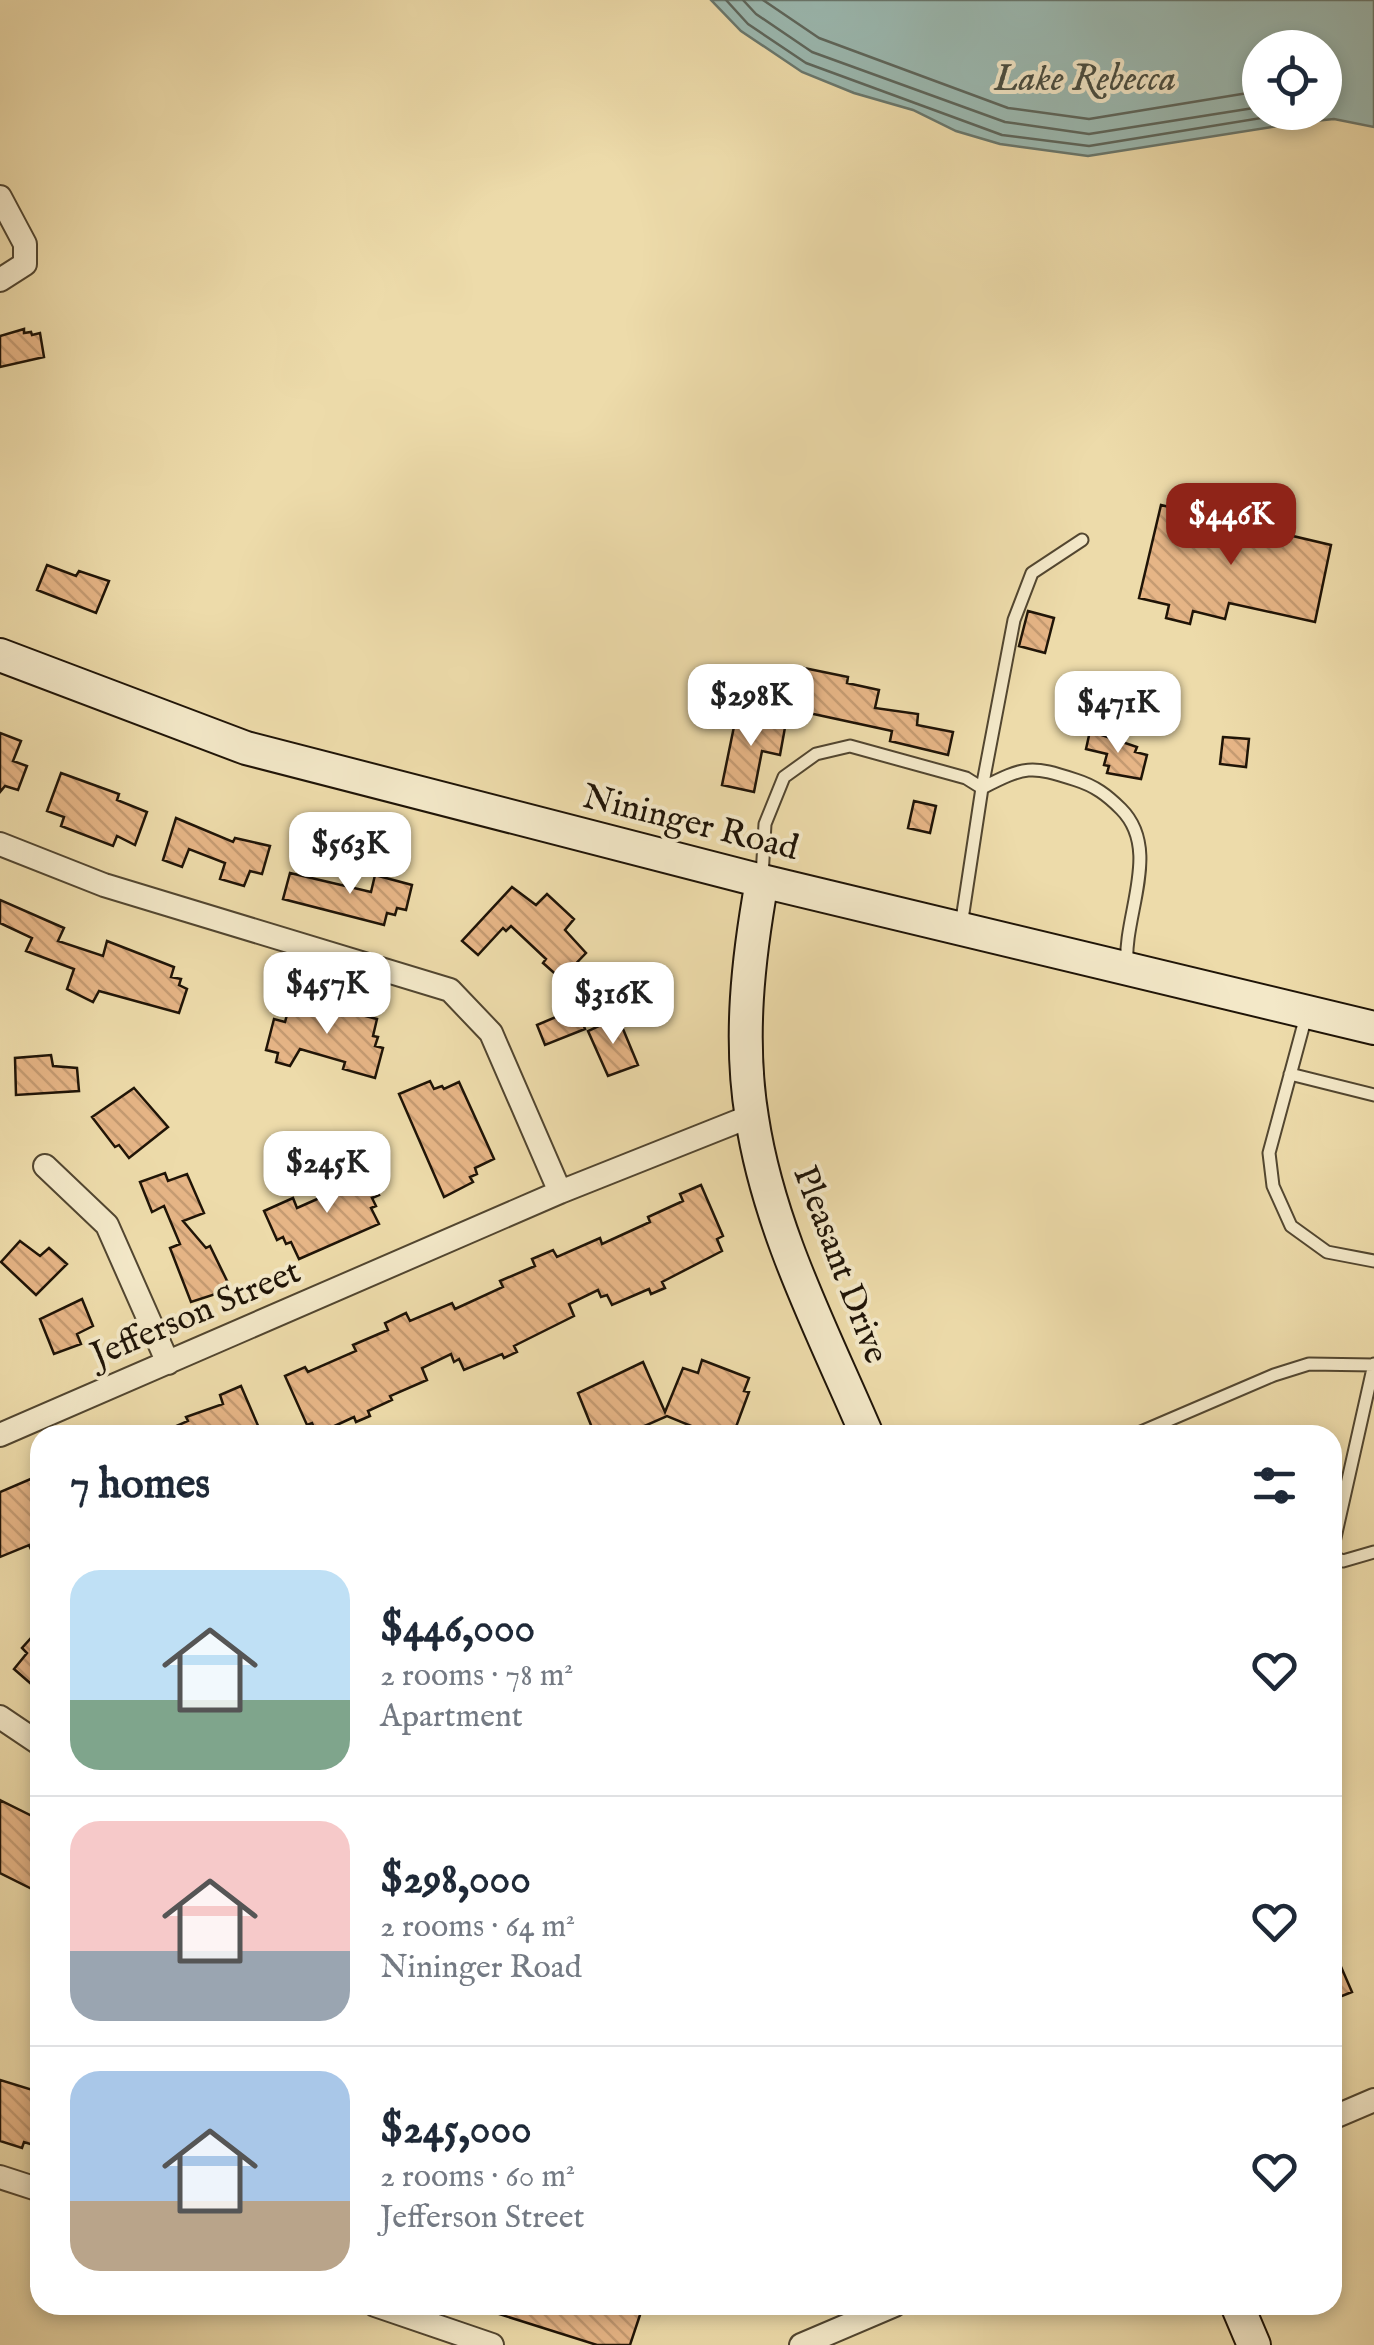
<!DOCTYPE html>
<html lang="en">
<head>
<meta charset="utf-8">
<style>
  :root { --surface:#fff; --page:#f6f6f7; --text:#1f2937; --muted:#747a83; --line:#e0e1e3; --accent:#8f2418 }
  body { margin:0; font-family:"IM FELL English",serif; background:var(--page); color:var(--text); height:100vh; display:flex; flex-direction:column; font-size:38px; white-space:nowrap }
  * { box-sizing:border-box; margin:0 }
  p { font-size:32px; color:var(--muted) }
  .icon { flex:none; width:55px; height:55px; fill:none; stroke:currentColor; stroke-width:2; stroke-linecap:round; stroke-linejoin:round }
  .map { position:relative; flex:1; overflow:hidden }
  .side { position:absolute; left:30px; top:1425px; width:1312px; height:890px; display:flex; flex-direction:column; background:var(--surface); border-radius:30px; box-shadow:0 5px 15px #0003 }
  .side>* { flex:none }
  .fabs { position:absolute; left:1242px; top:30px; display:grid; gap:20px }
  .fabs a { display:grid; place-items:center; width:100px; height:100px; border-radius:50%; background:var(--surface); box-shadow:0 5px 15px #0003; font-size:50px }
  .price { position:absolute; translate:-50% -85px; padding:0 22px; border-radius:20px; background:#fff; color:#222; font-size:32px; line-height:65px; filter:drop-shadow(0 2px 5px #0008) }
  .price::after { content:''; position:absolute; left:50%; top:60px; width:30px; height:22px; margin-left:-15px; background:inherit; clip-path:polygon(0 0,100% 0,50% 100%) }
  .price.active { background:var(--accent); color:#fff }
  ul { padding:0; list-style:none }
  li { display:flex; align-items:center; gap:30px; height:250px; padding:0 40px }
  li+li { border-top:2px solid var(--line) }
  li span { display:grid; place-items:center; flex:none; width:280px; height:200px; border-radius:30px; color:#555 }
  li>.icon { margin-inline-start:auto }
  span .icon { width:120px; height:120px; fill:#fffc; stroke-width:1 }
  li b { font-size:42px }
  h2 { display:flex; justify-content:space-between; align-items:center; height:120px; padding:0 40px; font-size:42px }
  .map>svg:first-child { display:block }
  .water { fill:#9bb9b1; stroke:#69776d; stroke-width:2.5; fill-rule:evenodd }
  .lines { fill:none; stroke-linecap:round; stroke-linejoin:round }
  .shore { stroke:#5d665c; stroke-width:2.5 }
  .building { fill:url(#building-back-hatch); stroke:#1f1407; stroke-width:2.5 }
  .lane-casing { stroke:#524630; stroke-width:15 }
  .street-casing { stroke:#524630; stroke-width:26 }
  .secondary-casing { stroke:#1f1407; stroke-width:36 }
  .lane { stroke:#f3e8c8; stroke-width:11 }
  .street { stroke:#f3e8c8; stroke-width:22 }
  .secondary { stroke:#f3e8c8; stroke-width:32 }
  .labels { text-anchor:middle; stroke-width:8; stroke-linejoin:round; paint-order:stroke }
  .street-label { font-size:35px; fill:#1f1407; stroke:#f3e8c8 }
  .water-label { font-size:38px; font-style:italic; fill:#4a4e42; stroke:#f3e8c8 }
</style>
</head>
<body>
<div class="map">
<svg width="1374" height="2345" viewBox="0 0 1374 2345">
  <defs>
    <pattern id="building-back-hatch" width="6" height="6" patternUnits="userSpaceOnUse" patternTransform="scale(2.5)"><rect width="6" height="6" fill="#e6b586"/><path d="M-1 5l2 2M0 0l6 6M5-1l2 2" fill="none" stroke="#c59b72"/></pattern>
  </defs>
  <rect width="100%" height="100%" fill="#eddbaa"/>
  <filter id="stains"><feTurbulence type="fractalNoise" baseFrequency=".002" numOctaves="4"/><feColorMatrix values="0 0 0 0 .2 0 0 0 0 .09 0 0 0 0 .02 0 0 0 .5 -.17"/></filter>
  <radialGradient id="worn" r=".72"><stop offset=".6" stop-color="#630" stop-opacity="0"/><stop offset="1" stop-color="#630" stop-opacity=".3"/></radialGradient>
  <path class="water" d="M711,0h663v127l-40,-8 -30,3 -216,34 -88,-12 -44,-13 -43,-21 -59,-17 -52,-21 -61,-41zM1260,48h65v64h-65z"/>
  <g class="lines">
    <path class="shore" d="M726,0l22,24 58,39 196,72 87,11 209,-34
      M743,0l13,14 56,38 193,70 84,12 171,-27
      M763,0l56,38 189,70 81,11 171,-28"/>
  </g>
  <path class="building" d="M24,329v4l7,-1 1,3 8,-2 4,24 -44,10v-31z
    M1161,505l170,40 -16,77 -86,-19 -4,16 -32,-8 -3,13 -24,-6 3,-13 -30,-7z
    M47,565l29,11 3,-5 30,10 -13,32 -59,-23z
    M1028,611l26,7 -9,35 -26,-7z
    M804,668l44,9 -1,6 32,7 -4,18 43,6 -1,11 36,7 -5,23 -58,-14 2,-10 -97,-21z
    M737,712l49,10 -6,33 -18,-4 -8,41 -32,-7z
    M1090,731l47,16 -2,5 12,3 -6,24 -34,-6 2,-7 -5,-1 3,-11 -21,-5z
    M0,733l21,8 -8,20 14,5 -9,24 -13,-4 -5,6z
    M1223,737l26,2 -3,28 -26,-3z
    M61,773l58,21 -2,6 30,12 -12,33 -18,-9 -4,10 -52,-20 3,-9 -17,-6z
    M914,801l22,5 -6,27 -22,-5z
    M176,818l57,24 2,-4 35,8 -8,28 -12,-3 -6,15 -24,-7 5,-16 -36,-14 -7,18 -19,-7z
    M290,873l81,19 4,-17 37,10 -6,25 -9,-2 -2,7 -8,-2 -3,12 -101,-26z
    M512,887l24,18 11,-11 27,25 -9,11 21,23 -25,26 -18,-16 3,-4 -35,-33 -5,5 -3,-3 -25,27 -16,-14z
    M0,900l64,28 -6,13 45,15 4,-15 67,26 -3,10 10,2 -2,6 8,4 -8,24 -80,-22 -6,11 -26,-13 7,-20 -48,-18 6,-13 -32,-15z
    M292,997l85,22 -4,17 5,1 -3,9 8,2 -8,30 -32,-9 2,-7 -45,-13 -10,17 -14,-4 2,-9 -12,-3 8,-31 11,3z
    M577,1008l8,21 -40,16 -8,-20z
    M618,1017l20,48 -30,11 -20,-45z
    M51,1055l2,11 24,2 2,23 -63,4 -1,-37z
    M430,1081l4,8 8,-3 2,3 15,-7 35,77 -19,9 2,6 -7,3 3,5 -29,15 -45,-103z
    M134,1088l34,39 -39,31 -10,-13 -4,2 -23,-30z
    M366,1166l13,29 -7,3 4,8 -5,2 8,16 -80,35 -8,-17 -5,2 -3,-7 -6,3 -13,-29 29,-13 4,10 45,-20 -4,-9z
    M165,1173l3,8 19,-7 17,39 -21,8 23,27 4,-2 21,43 -40,13 -21,-54 10,-4 -16,-38 -12,6 -12,-30z
    M701,1185l22,51 -6,3 5,12 -60,31 3,6 -14,6 -2,-5 -37,16 -5,-10 -6,2 -3,-7 -29,14 5,12 -60,30 3,6 -13,6 -2,-4 -38,16 -5,-11 -5,3 -3,-8 -29,14 5,12 -37,16 2,4 -24,11 2,5 -14,6 -2,-5 -37,17 -5,-11 -5,2 -22,-49 20,-9 3,5 48,-21 -3,-6 35,-15 -3,-7 21,-10 4,8 42,-18 3,6 48,-22 -3,-6 35,-15 -3,-7 21,-9 4,7 43,-19 2,6 48,-22 -2,-5 35,-16 -3,-7z
    M20,1241l20,15 9,-8 18,16 -31,31 -35,-33z
    M82,1299l11,27 -16,8 4,10 -27,10 -14,-35z
    M702,1360l47,18 -5,13 5,1 -16,43h-20l-46,-19 -43,19h-29l-17,-42 65,-31 22,50 18,-44 15,5z
    M241,1386l21,49h-106l32,-14 -2,-4 37,-13 -3,-9z
    M40,1475v94l-11,-24 -29,12v-65z
    M40,1628v44l-10,11 -16,-14 13,-16 -5,-5z
    M0,1800l40,20v73l-40,-20z
    M1332,1946l20,46 -20,8z
    M0,2080l36,11 -3,8 7,3v45l-16,-5 -2,6 -22,-7z
    M484,2305h147l11,4 -12,36h-33l-114,-36z"/>
  <g class="lines">
    <defs>
      <path id="lane" d="M982,788c43,-22 49,-23 94,-8 19,6 31,15 45,29 41,41 2,106 6,156
        M982,788l32,-168 18,-47 50,-33
        M762,877l3,-53 19,-47 32,-23 34,-8 116,32 16,10 -21,138
        M1306,1016l-37,137 4,33 18,40 36,26 47,9
        M1290,1074l84,21
        M1134,1435l140,-60 35,-11 65,1
        M1332,1551l42,-187
        M1332,1556l11,5 31,-9"/>
      <path id="street" d="M0,197l25,47v20l-25,16
        M0,844l104,41 346,105 41,43 69,159
        M45,1166l62,59 61,138
        M0,1435l560,-243 191,-76
        M0,1717l40,27
        M1332,2118l42,-18
        M0,2177l40,13
        M375,2305l117,40
        M801,2345l94,-40"/>
      <path id="secondary" d="M0,655l246,93 516,133 612,147
        M762,881c-14,78 -23,158 -10,237 17,112 71,214 115,317
        M1237,2305l17,40"/>
    </defs>
    <use href="#lane" class="lane-casing"/>
    <use href="#street" class="street-casing"/>
    <use href="#secondary" class="secondary-casing"/>
    <use href="#lane" class="lane"/>
    <use href="#street" class="street"/>
    <use href="#secondary" class="secondary"/>
  </g>
  <g class="labels">
    <g class="street-label">
      <text transform="translate(691 821) rotate(14)" y="12">Nininger Road</text>
      <text transform="translate(842 1264) rotate(69)" y="12">Pleasant Drive</text>
      <text transform="translate(195 1312) rotate(-23)" y="12">Jefferson Street</text>
    </g>
    <g class="water-label">
      <text x="1085" y="90">Lake Rebecca</text>
    </g>
  </g>
  <rect width="100%" height="100%" filter="url(#stains)"/>
  <rect width="100%" height="100%" fill="url(#worn)"/>
</svg>
<div class="fabs">
<a><svg class="icon" aria-label="locate" viewBox="0 0 24 24"><circle cx="12" cy="12" r="6"/><path d="M12 2v4M12 18v4M2 12h4M18 12h4"/></svg></a>
</div>
<b class="price active" style="left:1231px;top:568px">$446K</b>
<b class="price" style="left:751px;top:749px">$298K</b>
<b class="price" style="left:1118px;top:756px">$471K</b>
<b class="price" style="left:350px;top:897px">$563K</b>
<b class="price" style="left:327px;top:1037px">$457K</b>
<b class="price" style="left:613px;top:1047px">$316K</b>
<b class="price" style="left:327px;top:1216px">$245K</b>
<section class="side">
<h2>7 homes<svg class="icon" aria-label="filters" viewBox="0 0 24 24"><path d="M4 7h16M4 17h16"/><circle cx="9" cy="7" r="2"/><circle cx="15" cy="17" r="2"/></svg></h2>
<ul>
<li><span style="background:linear-gradient(#bfe0f5 65%,#7fa58c 0)"><svg class="icon" aria-label="home" viewBox="0 0 24 24"><path d="M3 11l9-7 9 7M6 9v11h12V9"/></svg></span><div><b>$446,000</b><p>2 rooms · 78 m²</p><p>Apartment</p></div><svg class="icon" aria-label="heart" viewBox="0 0 24 24"><path d="M12 20l-8-8c-3-5 5-10 8-4 3-6 11-1 8 4z"/></svg></li>
<li><span style="background:linear-gradient(#f6c9c9 65%,#9aa5b1 0)"><svg class="icon" aria-label="home" viewBox="0 0 24 24"><path d="M3 11l9-7 9 7M6 9v11h12V9"/></svg></span><div><b>$298,000</b><p>2 rooms · 64 m²</p><p>Nininger Road</p></div><svg class="icon" aria-label="heart" viewBox="0 0 24 24"><path d="M12 20l-8-8c-3-5 5-10 8-4 3-6 11-1 8 4z"/></svg></li>
<li><span style="background:linear-gradient(#a9c7e8 65%,#b9a48a 0)"><svg class="icon" aria-label="home" viewBox="0 0 24 24"><path d="M3 11l9-7 9 7M6 9v11h12V9"/></svg></span><div><b>$245,000</b><p>2 rooms · 60 m²</p><p>Jefferson Street</p></div><svg class="icon" aria-label="heart" viewBox="0 0 24 24"><path d="M12 20l-8-8c-3-5 5-10 8-4 3-6 11-1 8 4z"/></svg></li>
</ul>
</section>
</div>
</body>
</html>
